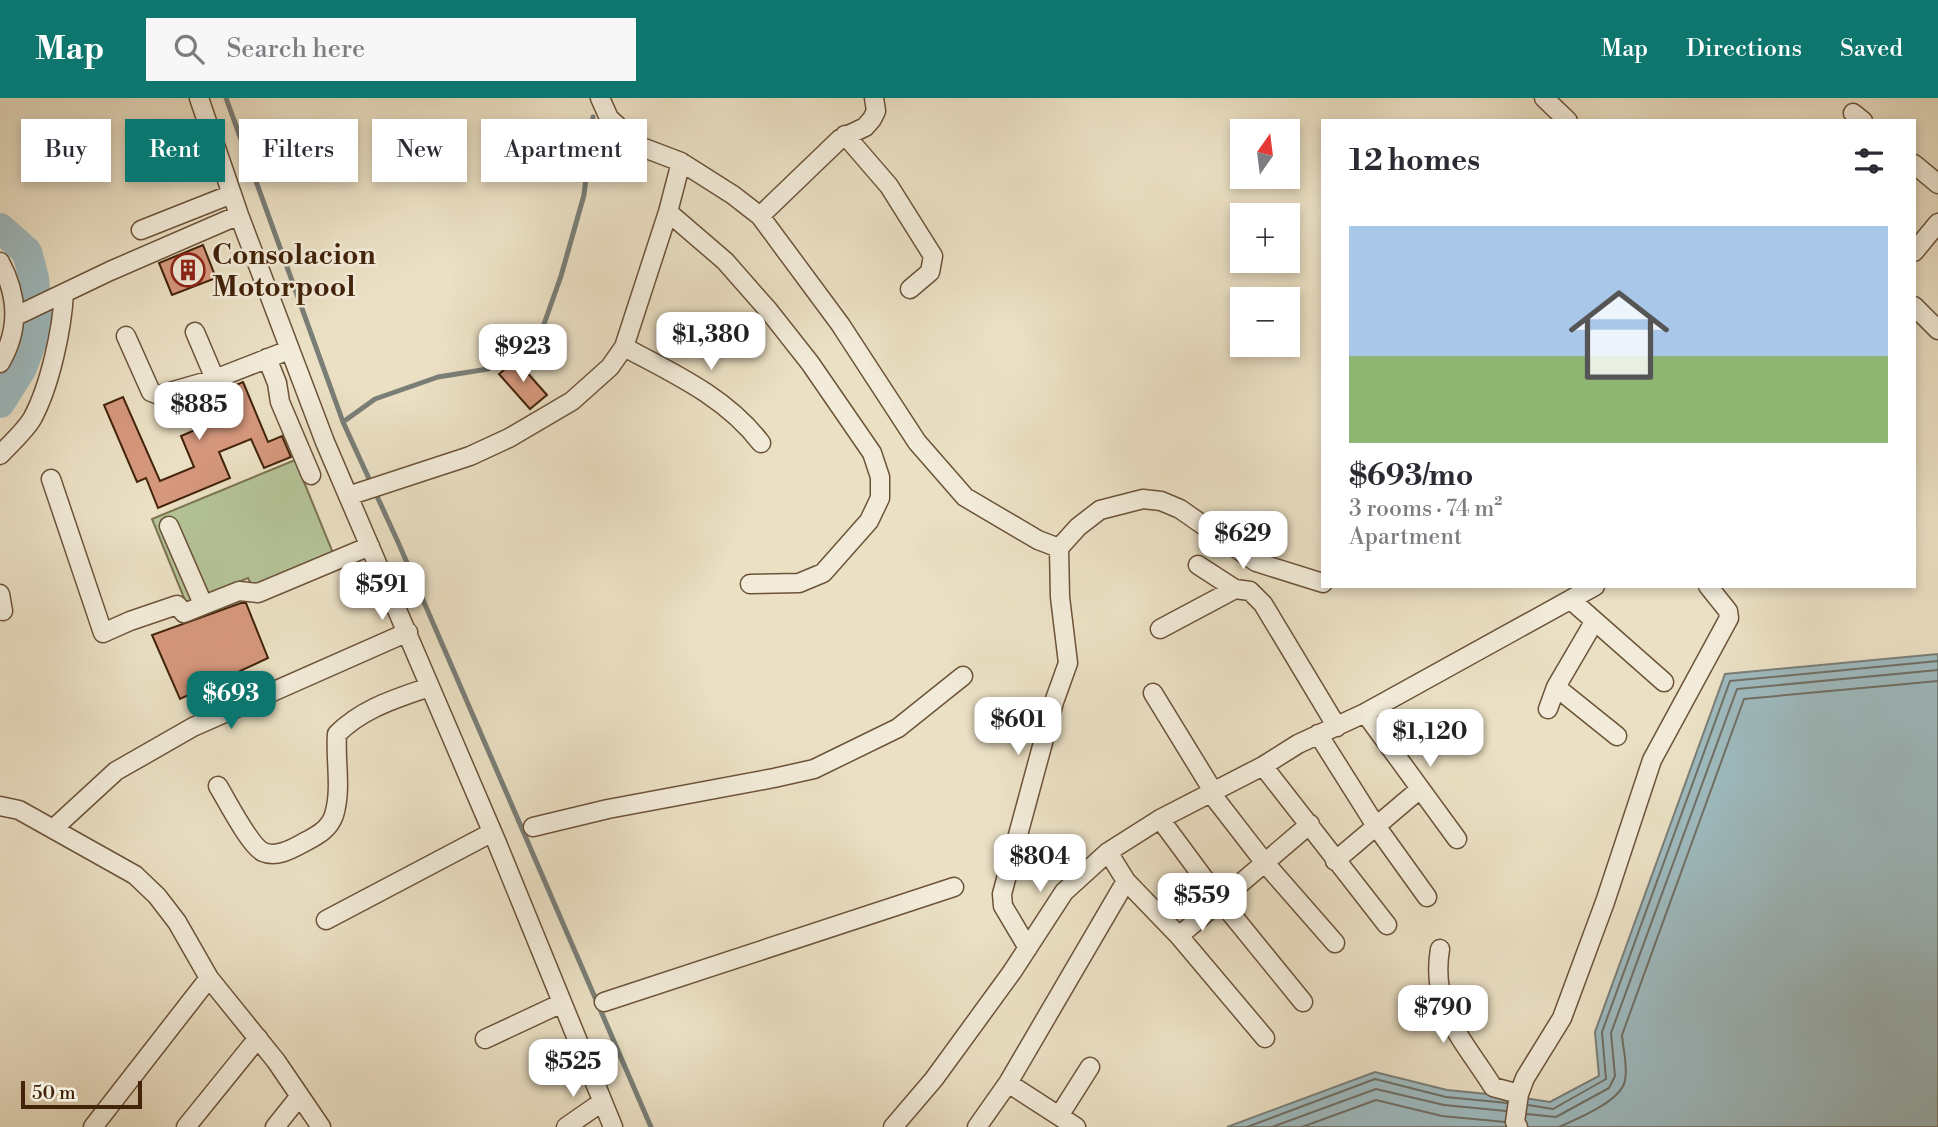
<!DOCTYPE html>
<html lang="en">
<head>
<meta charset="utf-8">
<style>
  :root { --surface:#fff; --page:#f7f7f7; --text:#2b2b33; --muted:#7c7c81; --accent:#0f766e }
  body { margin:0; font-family:"Libre Bodoni",serif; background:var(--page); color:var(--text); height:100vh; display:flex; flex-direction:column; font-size:26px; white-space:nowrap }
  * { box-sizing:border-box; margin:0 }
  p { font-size:23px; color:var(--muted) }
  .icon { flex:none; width:38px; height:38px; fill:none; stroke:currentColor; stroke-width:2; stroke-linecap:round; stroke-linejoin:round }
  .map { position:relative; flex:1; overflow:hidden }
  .side { position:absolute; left:1321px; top:21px; width:595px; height:469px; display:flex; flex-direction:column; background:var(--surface); border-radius:0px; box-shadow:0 4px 10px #0003 }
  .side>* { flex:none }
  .guide { position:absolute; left:21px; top:21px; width:665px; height:63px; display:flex; gap:14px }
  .needle { width:46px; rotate:14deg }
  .tools { position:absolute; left:1230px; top:21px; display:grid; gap:14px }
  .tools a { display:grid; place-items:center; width:70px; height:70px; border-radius:0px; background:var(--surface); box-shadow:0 4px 10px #0003; font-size:35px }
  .scale { position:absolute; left:21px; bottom:18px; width:121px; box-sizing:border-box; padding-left:7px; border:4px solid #42240a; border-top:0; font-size:19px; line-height:24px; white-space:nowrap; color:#42240a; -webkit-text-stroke:5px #f2ebd9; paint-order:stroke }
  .price { position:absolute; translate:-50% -60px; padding:0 16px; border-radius:14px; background:#fff; color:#222; font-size:23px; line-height:46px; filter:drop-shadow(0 2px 4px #0008) }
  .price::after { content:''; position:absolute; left:50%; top:42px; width:21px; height:16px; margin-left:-10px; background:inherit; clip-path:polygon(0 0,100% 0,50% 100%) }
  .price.on { background:var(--accent); color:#fff }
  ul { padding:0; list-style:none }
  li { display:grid; align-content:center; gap:14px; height:371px; padding:0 28px }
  li span { display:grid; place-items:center; height:217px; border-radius:0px; color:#555 }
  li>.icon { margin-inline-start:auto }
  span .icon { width:126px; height:126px; fill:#fffc; stroke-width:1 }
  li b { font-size:30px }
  h2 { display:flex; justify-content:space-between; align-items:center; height:84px; padding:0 28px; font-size:30px }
  .pill { padding:0 24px; border-radius:0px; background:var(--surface); box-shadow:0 4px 10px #0003; font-size:24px; line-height:63px }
  .pill.on { background:var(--accent); color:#fff }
  header { display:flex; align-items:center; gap:42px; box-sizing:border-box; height:98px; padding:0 35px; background:var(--accent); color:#fff }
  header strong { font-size:33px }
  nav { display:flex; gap:38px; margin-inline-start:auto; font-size:24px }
  .search { width:490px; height:63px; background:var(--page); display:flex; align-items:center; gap:18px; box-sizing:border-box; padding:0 24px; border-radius:0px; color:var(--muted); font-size:26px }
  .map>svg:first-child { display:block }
  .green { fill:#b4c397; stroke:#7b7450; stroke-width:2 }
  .water { fill:#9ebabf; stroke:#797e77; stroke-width:2 }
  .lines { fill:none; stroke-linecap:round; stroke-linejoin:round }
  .shore { stroke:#706f64; stroke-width:2 }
  .stream { stroke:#797e77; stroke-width:5 }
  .river { stroke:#9ebabf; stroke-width:30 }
  .building { fill:#d6987d; stroke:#42240a; stroke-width:2 }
  .minor-casing { stroke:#6c5338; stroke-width:21 }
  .minor { stroke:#f2ebd9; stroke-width:18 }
  .labels { text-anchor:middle; stroke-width:5; stroke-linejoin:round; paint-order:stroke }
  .poi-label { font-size:28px; font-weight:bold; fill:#42240a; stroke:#f2ebd9; text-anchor:start }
</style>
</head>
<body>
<header>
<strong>Map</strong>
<div class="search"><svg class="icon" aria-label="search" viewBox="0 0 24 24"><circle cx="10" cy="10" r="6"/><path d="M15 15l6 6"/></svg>Search here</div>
<nav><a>Map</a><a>Directions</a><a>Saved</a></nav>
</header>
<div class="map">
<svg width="1938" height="1029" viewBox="0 0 1938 1029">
  <rect width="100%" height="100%" fill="#ebe0c4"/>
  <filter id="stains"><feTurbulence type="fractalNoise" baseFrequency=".00286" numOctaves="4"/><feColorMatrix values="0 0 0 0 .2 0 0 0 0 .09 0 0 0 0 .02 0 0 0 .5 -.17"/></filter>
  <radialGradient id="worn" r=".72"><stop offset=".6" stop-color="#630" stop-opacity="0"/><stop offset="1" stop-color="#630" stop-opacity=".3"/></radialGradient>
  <path class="green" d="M295,362l38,93 -81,33 -4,-8 -62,25 -34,-84z"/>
  <path class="water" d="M1938,556v473h-711l148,-55 72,18 71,7 32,5 49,-26 -4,-44 130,-358z"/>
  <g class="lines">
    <path class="shore" d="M1528,1007l25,4 53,-30 -4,-47 128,-351 208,-20
      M1527,1016l29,3 53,-29 6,-12 -4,-43 126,-344 201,-19
      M1247,1029l128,-48 71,18 61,6
      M1272,1029l104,-38 68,16 62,6
      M1302,1029l74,-27 66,16 63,6
      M1559,1029c18,-8 63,-26 66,-47 3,-14 -2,-31 -3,-45l122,-336 194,-18"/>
    <path class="stream" d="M226,0l117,324 55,120 253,585
      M343,324l32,-23 63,-22 50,-8 50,-28 23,-65 23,-81 9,-78"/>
    <path class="river" d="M0,130l27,24 7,26 4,47 -16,43 -22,35"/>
  </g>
  <path class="building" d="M203,147l13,33 -44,17 -13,-32z
    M516,262l31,35 -17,14 -31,-35z
    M243,284l25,60 14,-6 9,21 -27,11 -13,-29 -32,13 11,26 -72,30 -12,-30 -9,4 -33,-77 19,-8 37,84 34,-14 -13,-31 14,-6 -12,-30 20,-6 2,4z
    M241,505h5l22,55 -88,41 -28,-64z"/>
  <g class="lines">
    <defs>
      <path id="minor" d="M199,0l40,117 86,227 172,401 116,284
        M600,0l9,20 30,28 42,16 52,33 27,21 80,108 77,118 48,55 73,43 21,8
        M1544,0l24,23
        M1853,15l10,8
        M845,37l44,51 44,70 -3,16 -20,17
        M1914,66l24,20
        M668,114l57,49 44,50 41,52 62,90 8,24v21l-11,23 -46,52 -24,10 -49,1
        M760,118l80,-77 25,-12 7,-8 4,-8 -2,-13
        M141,132l91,-36
        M1914,154l24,-29
        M0,164c18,33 20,68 0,101
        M1914,208l24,24
        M16,218l94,-45 129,-56
        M195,234l20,47 74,-29
        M126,238l25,56 8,3 56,-16
        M624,249c49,26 102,50 137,96
        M267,260l10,25 3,19 31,73
        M0,357c10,-11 24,-23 32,-36 18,-33 30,-89 32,-126
        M51,381l52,154 27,-12 47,-16 7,8 55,-22 19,2 112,-47
        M348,398l122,-40 39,-18 63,-37 38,-34 14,-20 44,-135 13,-50
        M169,428l34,78
        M1198,467l37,24 15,2 13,13 74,123
        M0,496l3,17
        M1571,502l93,82
        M1160,531l75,-40
        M1556,589l61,49
        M1153,595l60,98
        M1548,611l8,-22 38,-65
        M1365,615l92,126
        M1318,636l58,92 51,71
        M1263,668l124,159
        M218,688c8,13 32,60 45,66 13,6 29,-3 40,-9 13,-7 26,-13 31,-28 8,-26 1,-55 3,-81 26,-26 58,-35 92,-47
        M1210,694l55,71 70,80
        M0,708l19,4 116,65 22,21 20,26 32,56
        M1160,721l60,81 83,102
        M533,729l75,-18 166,-31 40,-9 84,-41 65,-52
        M53,731l63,-58 77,-44 215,-95
        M1108,754l18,29 53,55 86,102
        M1335,763l85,-72
        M326,822l165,-87
        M1179,838l131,-112
        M1028,850l-25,-42 -1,-12 52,-192 14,-39 -8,-66 -1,-49 19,-21 22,-17 43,-11 18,2 19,8 76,53 67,21
        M1440,851c-10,60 23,90 53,138l26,7
        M604,904l350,-115
        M485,941l77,-36
        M1008,985l68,44
        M1059,1018l31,-49
        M93,1029l116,-149 67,83 45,66
        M186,1029l72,-89
        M275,1029l24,-30
        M566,1029l36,-25
        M893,1029l41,-48 78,-107 52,-80 44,-40 52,-33 103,-53 35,-22 67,-31 230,-127
        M977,1029l31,-44 118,-202
        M1518,1029l-3,-5 4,-28 6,-16 37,-60 43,-116 47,-142 77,-142 -1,-7 -20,-25"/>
    </defs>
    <use href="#minor" class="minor-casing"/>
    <use href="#minor" class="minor"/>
  </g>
  <defs>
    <symbol id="building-ring" viewBox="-11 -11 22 22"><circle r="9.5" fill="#f2ebd9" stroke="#8f2418" stroke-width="1.5"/><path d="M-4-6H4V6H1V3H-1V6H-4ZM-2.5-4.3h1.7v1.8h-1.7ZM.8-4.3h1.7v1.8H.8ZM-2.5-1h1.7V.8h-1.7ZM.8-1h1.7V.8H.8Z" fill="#8f2418"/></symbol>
  </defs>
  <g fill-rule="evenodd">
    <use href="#building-ring" x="169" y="153" width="38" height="38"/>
  </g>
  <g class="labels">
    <g class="poi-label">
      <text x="212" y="166">Consolacion<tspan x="212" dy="32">Motorpool</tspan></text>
    </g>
  </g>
  <rect width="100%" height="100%" filter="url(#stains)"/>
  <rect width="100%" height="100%" fill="url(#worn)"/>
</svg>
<div class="tools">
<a><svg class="needle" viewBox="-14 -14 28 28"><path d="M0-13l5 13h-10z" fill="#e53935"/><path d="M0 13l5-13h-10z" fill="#7c7c81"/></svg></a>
<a>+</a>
<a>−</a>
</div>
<div class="scale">50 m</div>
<b class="price" style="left:711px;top:274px">$1,380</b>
<b class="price" style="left:523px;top:286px">$923</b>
<b class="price" style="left:199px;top:344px">$885</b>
<b class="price" style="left:1243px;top:473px">$629</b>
<b class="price" style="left:382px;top:524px">$591</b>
<b class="price on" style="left:231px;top:633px">$693</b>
<b class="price" style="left:1018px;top:659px">$601</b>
<b class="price" style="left:1430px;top:671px">$1,120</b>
<b class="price" style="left:1040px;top:796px">$804</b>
<b class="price" style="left:1202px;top:835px">$559</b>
<b class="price" style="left:1443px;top:947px">$790</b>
<b class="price" style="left:573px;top:1001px">$525</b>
<div class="guide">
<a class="pill">Buy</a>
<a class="pill on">Rent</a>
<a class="pill">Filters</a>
<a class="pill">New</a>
<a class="pill">Apartment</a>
</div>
<section class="side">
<h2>12 homes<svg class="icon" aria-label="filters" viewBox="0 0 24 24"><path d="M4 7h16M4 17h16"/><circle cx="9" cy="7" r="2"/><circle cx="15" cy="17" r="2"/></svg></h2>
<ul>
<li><span style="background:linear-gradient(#a9c7e8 60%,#8fb573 0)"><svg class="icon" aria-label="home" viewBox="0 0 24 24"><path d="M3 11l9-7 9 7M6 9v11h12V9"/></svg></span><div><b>$693/mo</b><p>3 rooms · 74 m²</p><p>Apartment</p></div></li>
</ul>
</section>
</div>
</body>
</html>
